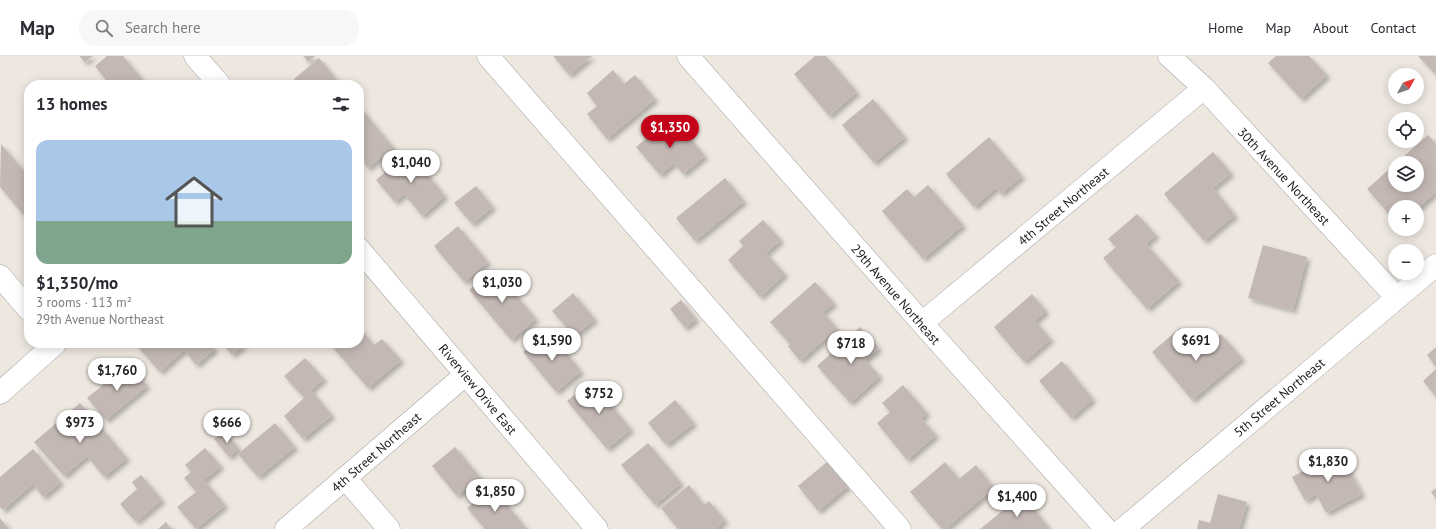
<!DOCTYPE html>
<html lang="en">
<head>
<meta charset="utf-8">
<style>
  :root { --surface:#fff; --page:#f7f7f7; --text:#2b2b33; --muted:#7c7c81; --line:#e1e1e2; --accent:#c5011a }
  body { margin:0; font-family:"PT Sans",sans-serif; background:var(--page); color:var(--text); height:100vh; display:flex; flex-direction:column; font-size:15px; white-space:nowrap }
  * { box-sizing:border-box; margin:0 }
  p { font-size:13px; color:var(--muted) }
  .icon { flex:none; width:22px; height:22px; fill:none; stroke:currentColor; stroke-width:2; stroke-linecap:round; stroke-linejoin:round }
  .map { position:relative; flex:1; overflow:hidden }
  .drawer { position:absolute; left:24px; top:24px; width:340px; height:268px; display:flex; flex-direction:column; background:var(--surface); border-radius:16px; box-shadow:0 2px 10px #0003 }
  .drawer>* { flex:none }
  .needle { width:26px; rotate:50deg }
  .tools { position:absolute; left:1388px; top:12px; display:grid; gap:8px }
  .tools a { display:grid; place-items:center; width:36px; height:36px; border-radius:50%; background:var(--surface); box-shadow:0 2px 10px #0003; font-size:20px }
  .price { position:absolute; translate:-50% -34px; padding:0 9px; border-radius:14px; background:#fff; color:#222; font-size:13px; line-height:26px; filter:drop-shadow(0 1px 2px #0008) }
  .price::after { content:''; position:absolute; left:50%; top:24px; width:12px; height:9px; margin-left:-6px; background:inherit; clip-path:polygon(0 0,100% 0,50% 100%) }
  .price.selected { background:var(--accent); color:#fff }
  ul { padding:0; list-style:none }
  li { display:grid; align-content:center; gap:8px; height:212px; padding:0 12px }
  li+li { border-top:1px solid var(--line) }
  li span { display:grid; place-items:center; height:124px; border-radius:12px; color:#555 }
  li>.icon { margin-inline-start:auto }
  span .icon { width:72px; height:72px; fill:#fffc; stroke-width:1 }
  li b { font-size:17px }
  h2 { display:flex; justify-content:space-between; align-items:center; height:48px; padding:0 12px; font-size:17px }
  header { display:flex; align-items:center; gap:24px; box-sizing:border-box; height:56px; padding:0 20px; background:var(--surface); border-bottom:1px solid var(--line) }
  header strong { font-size:19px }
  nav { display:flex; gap:22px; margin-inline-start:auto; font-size:14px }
  .search { width:280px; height:36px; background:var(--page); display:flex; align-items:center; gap:10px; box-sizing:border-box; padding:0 14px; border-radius:16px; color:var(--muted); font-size:15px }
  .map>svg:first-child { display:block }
  .building { fill:#c4b8b4; filter:url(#shadow) }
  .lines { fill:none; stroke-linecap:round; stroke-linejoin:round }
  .minor-casing { stroke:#a2a2a2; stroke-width:23 }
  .minor { stroke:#fff; stroke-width:22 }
  .labels { text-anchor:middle; stroke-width:3; stroke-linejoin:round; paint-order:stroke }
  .street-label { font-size:13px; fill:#1b1b1b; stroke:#fff }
</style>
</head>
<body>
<header>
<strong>Map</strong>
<div class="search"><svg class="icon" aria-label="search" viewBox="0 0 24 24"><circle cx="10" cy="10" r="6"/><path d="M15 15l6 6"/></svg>Search here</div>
<nav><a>Home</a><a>Map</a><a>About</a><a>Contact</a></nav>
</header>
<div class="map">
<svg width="1436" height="473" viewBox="0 0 1436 473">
  <defs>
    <filter id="shadow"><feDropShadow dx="3.5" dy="3.5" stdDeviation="2" flood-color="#0004"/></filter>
  </defs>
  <rect width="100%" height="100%" fill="#ede7e0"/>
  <path class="building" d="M79,0h14l-8,6z
    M107,0h16l24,29h-37l-15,-19z
    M303,0h12l-7,6z
    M553,0h39l-23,19z
    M815,0h11l31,36 -28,24 -35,-42z
    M1276,0h33l18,19 -26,24 -33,-36z
    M1418,0h18v15l-2,2z
    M319,2l22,27h-43l-4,-6z
    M613,14l11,14 11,-9 20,24 -48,40 -20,-25 10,-8 -10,-13z
    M873,43l32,38 -31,26 -32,-38z
    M359,50l34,41 -25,21 -9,-11z
    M672,61l33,39 -22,18 -9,-11 -14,12 -24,-28z
    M1428,79l8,9v48l-19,17v-2h-22v14l-28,-32 28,-25v21h22v-22h-21z
    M989,81l33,39 -21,18 -5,-6 -22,19 -28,-33z
    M1,88l28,33v39l-3,2 -26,-31z
    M409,96l36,44 -23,20 -18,-22 -9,8 -19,-22z
    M1213,96l18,21 -18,15 22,27 -31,26 -40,-47z
    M725,122l19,23 -49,40 -19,-23z
    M928,129l35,40 -40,34 -41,-48 25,-22 7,8z
    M476,130l17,21 -21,17 -18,-21z
    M1137,158l19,21 -10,9 33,37 -32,28 -44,-51 13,-11 -8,-8z
    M763,164l18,20 -15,13 19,21 -25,23 -32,-37 15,-14 -4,-5z
    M458,170l30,36 -24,20 -30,-36z
    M1263,189l44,12 -14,53 -45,-12z
    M494,213l42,50 -25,21 -42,-50z
    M815,226l19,21 -11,9 14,16 -37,33 -12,-15 2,-2 -20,-22z
    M573,237l22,26 -21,17 -22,-25z
    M1032,238l14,17 -11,10 16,18 -27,23 -30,-35z
    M681,244l15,19 -11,9 -15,-19z
    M359,271l15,18 8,-6 19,21 -33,28 -39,-45h30z
    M860,271l19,21 -14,12 15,16 -30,27 -33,-37z
    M1180,272l20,24 21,-18 21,24 -50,42 -40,-48z
    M548,275l33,40 -25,21 -33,-40z
    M141,287h69l5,6 -19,16 -12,-15 -24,22 -23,-26z
    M222,287h20l2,2 -12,10z
    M1436,291v20l-9,-12z
    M305,302l19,21 -13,11 21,25 -29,24 -19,-23 20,-18 -20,-22z
    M1062,305l31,38 -22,19 -32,-37z
    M129,308l18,22 -41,34 -19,-22z
    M1436,313v28l-13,-16z
    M591,325l40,48 -24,20 -40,-48z
    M903,329l24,28 -6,5 15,17 -29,25 -30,-37 13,-11 -8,-9z
    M675,344l19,23 -28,22 -18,-22z
    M80,347l47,55 -23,19 -17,-21 -23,20 -30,-34z
    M275,367l20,24 -37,30 -20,-23z
    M225,375l14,18 -10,8 -15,-18z
    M648,387l33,40 -26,22 -34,-40z
    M455,391l25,30 -23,19 -25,-30z
    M205,392l16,18 -17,14 21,25 -29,24 -19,-22 19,-15 -12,-14 7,-6 -6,-7z
    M33,393l28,33 -18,15 -10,-13 -30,26 -3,-3v-30z
    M1339,396l23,42 -36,19 -10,-19 -11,7 -13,-24z
    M828,405l20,25 -30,25 -20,-25z
    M945,406l14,17 17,-14 18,23 -49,41h-3l-32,-37z
    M141,419l21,25 -26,22 -16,-18 17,-15 -5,-7z
    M689,429l15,20 5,-4 16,19 -9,9h-38l-17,-21z
    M492,431l35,42h-42l-18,-21z
    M1436,432v11l-5,-7z
    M1218,438l29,8 -8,27h-42l2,-9 11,3z
    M1022,439l26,31 -3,3h-65z
    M0,462l9,11h-9z
    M166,466l5,7h-13z"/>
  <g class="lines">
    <defs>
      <path id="minor" d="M195,0l25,29
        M488,0l412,473
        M688,0l234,267 184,206
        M1169,0l35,32 193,210
        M359,193l238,280
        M0,220l29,34
        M922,267l282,-235
        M0,337l56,-50
        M345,422l44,51
        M286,473l179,-154
        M1123,473l313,-264"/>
    </defs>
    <use href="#minor" class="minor-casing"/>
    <use href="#minor" class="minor"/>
  </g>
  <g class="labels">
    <g class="street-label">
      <text transform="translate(1284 120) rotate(47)" y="5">30th Avenue Northeast</text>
      <text transform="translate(1063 150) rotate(-40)" y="5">4th Street Northeast</text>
      <text transform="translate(896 238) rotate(49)" y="5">29th Avenue Northeast</text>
      <text transform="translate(478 333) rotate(50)" y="5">Riverview Drive East</text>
      <text transform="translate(1279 341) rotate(-40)" y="5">5th Street Northeast</text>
      <text transform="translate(376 396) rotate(-41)" y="5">4th Street Northeast</text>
    </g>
  </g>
</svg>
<div class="tools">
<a><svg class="needle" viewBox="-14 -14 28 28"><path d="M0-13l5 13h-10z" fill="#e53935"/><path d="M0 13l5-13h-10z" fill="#7c7c81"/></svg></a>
<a><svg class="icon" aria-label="locate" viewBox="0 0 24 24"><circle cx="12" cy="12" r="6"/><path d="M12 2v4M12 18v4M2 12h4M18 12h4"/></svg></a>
<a><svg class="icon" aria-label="layers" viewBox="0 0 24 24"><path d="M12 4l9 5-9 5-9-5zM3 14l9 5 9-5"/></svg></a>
<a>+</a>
<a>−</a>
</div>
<b class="price selected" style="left:670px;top:93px">$1,350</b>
<b class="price" style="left:411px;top:128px">$1,040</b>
<b class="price" style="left:502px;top:248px">$1,030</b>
<b class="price" style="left:552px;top:306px">$1,590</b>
<b class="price" style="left:1196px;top:306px">$691</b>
<b class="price" style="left:851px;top:309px">$718</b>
<b class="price" style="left:117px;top:336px">$1,760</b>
<b class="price" style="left:599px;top:359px">$752</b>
<b class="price" style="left:80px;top:388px">$973</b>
<b class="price" style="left:227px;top:388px">$666</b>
<b class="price" style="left:1328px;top:427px">$1,830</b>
<b class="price" style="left:495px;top:457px">$1,850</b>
<b class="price" style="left:1017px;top:462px">$1,400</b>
<section class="drawer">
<h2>13 homes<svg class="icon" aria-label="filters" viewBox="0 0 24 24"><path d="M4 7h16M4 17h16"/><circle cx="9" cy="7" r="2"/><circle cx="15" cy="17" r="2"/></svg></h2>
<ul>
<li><span style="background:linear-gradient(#a9c7e8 65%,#7fa58c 0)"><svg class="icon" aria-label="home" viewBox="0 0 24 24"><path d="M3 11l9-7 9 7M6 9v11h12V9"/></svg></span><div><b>$1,350/mo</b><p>3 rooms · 113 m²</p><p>29th Avenue Northeast</p></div></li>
</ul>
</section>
</div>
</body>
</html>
